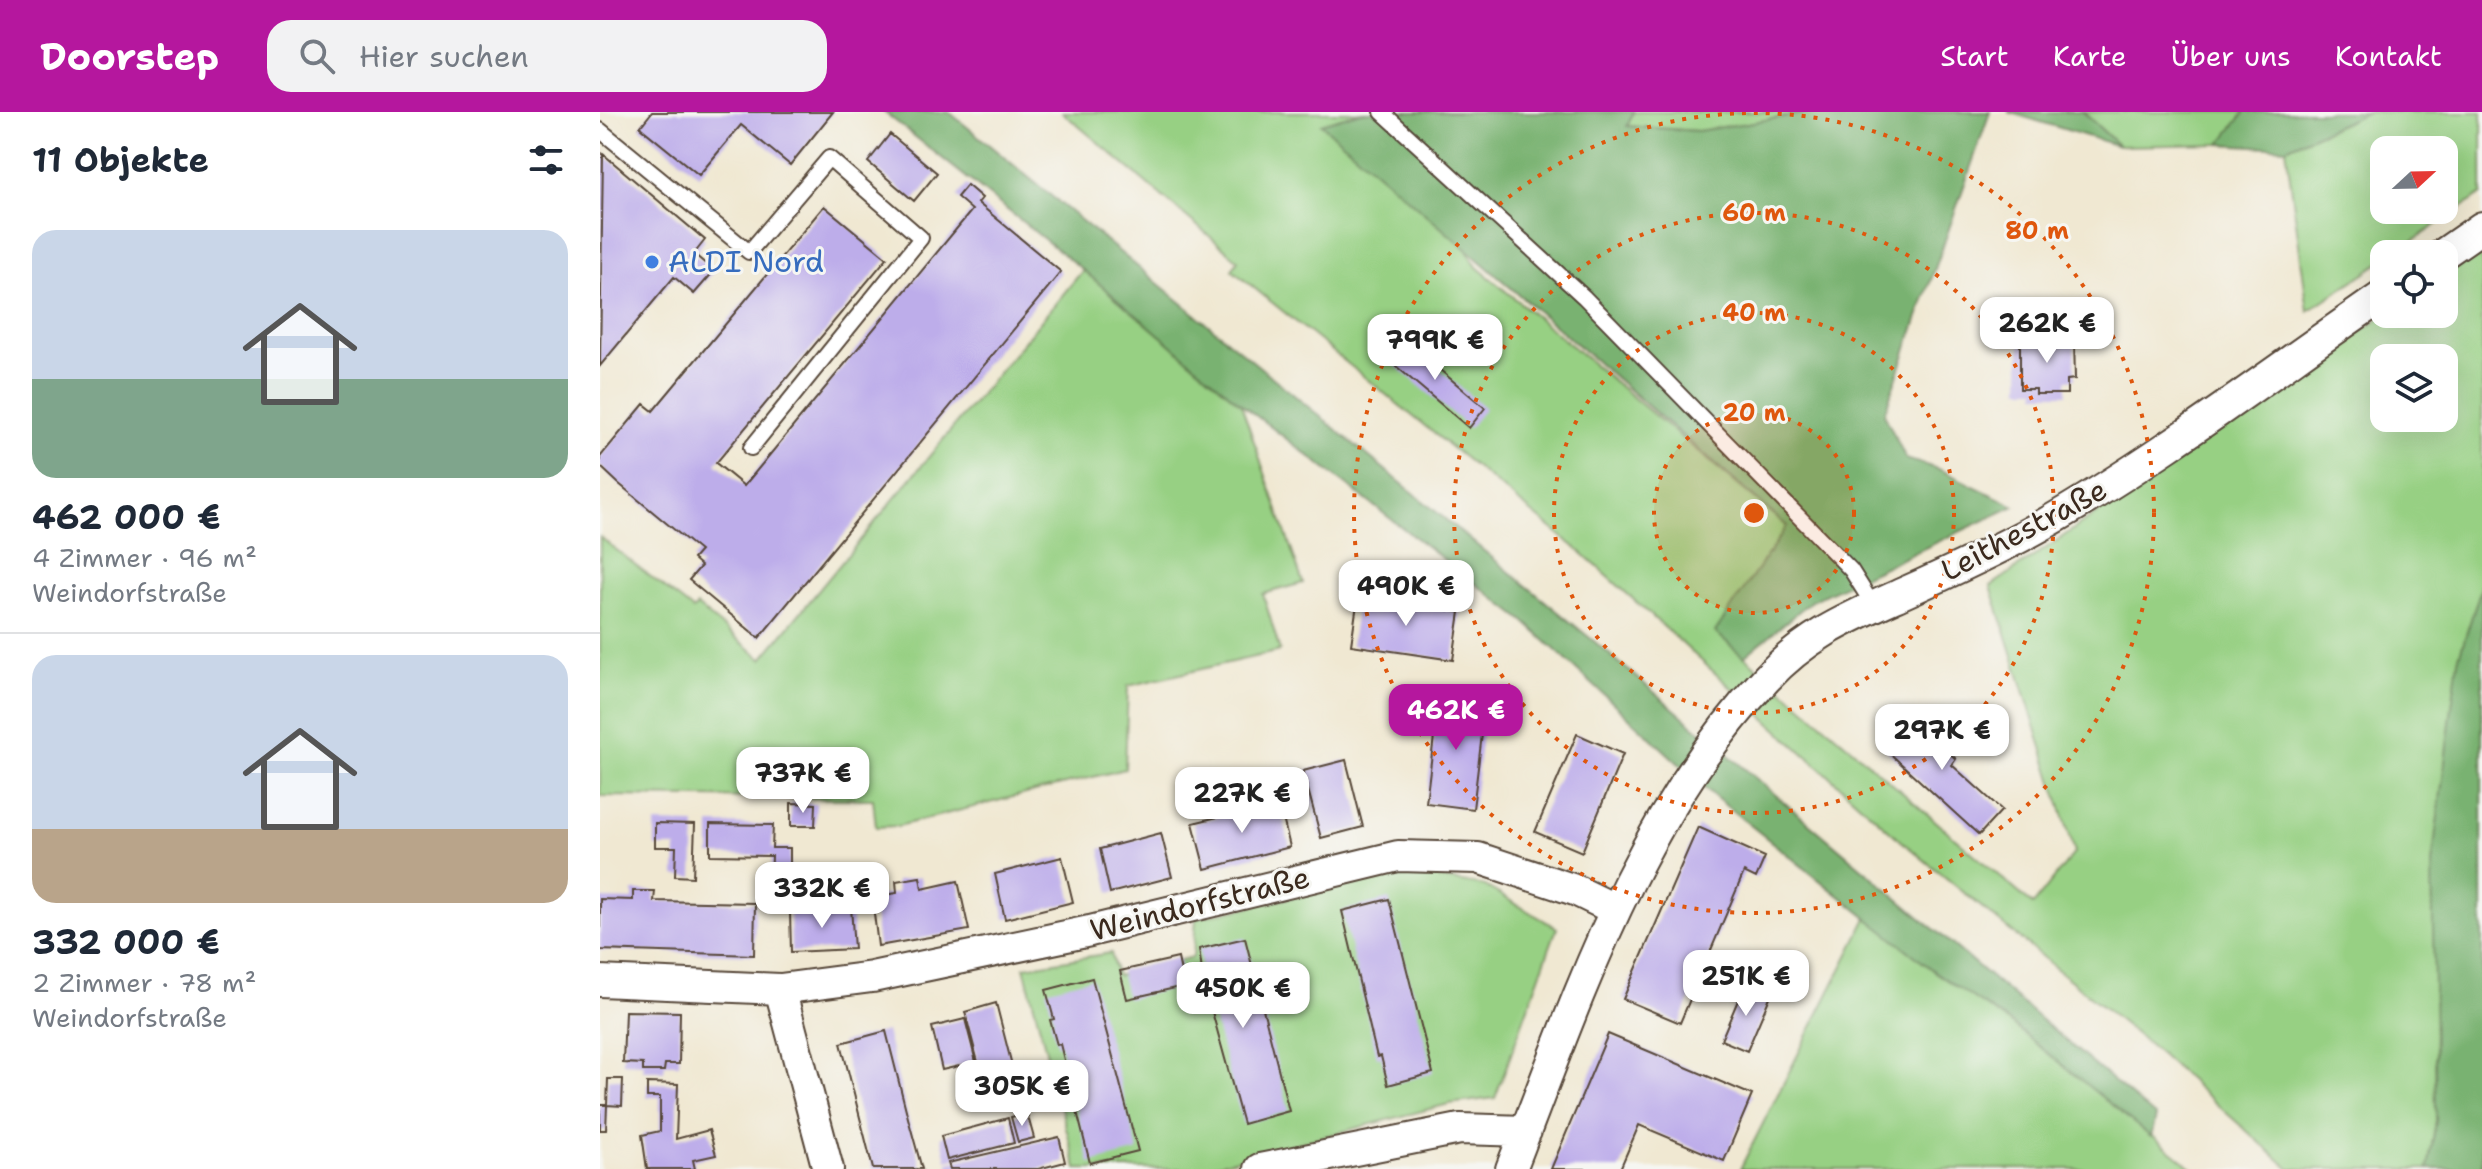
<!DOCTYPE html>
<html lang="de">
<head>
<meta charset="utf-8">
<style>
  :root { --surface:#fff; --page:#f2f2f3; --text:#1f2937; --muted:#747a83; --line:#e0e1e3; --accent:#b5179e }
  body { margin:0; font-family:"Shantell Sans",sans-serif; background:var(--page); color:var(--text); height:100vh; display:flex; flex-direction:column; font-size:30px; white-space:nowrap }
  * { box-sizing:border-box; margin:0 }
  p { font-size:26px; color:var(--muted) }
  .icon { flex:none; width:44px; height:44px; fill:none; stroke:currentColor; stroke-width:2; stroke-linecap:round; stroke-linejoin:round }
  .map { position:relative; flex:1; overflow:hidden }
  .drawer { display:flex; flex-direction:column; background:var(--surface); width:600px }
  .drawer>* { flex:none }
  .needle { width:52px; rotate:68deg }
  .fabs { position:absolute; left:1770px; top:24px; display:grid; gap:16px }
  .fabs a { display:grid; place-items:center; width:88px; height:88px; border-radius:16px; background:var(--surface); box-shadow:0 8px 32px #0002; font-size:40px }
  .price { position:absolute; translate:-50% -68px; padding:0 18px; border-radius:16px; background:#fff; color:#222; font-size:26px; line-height:52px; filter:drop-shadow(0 2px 4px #0008) }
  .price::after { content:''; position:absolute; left:50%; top:48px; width:24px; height:18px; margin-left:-12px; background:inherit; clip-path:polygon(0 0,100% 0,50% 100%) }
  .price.selected { background:var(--accent); color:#fff }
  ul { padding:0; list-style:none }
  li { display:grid; align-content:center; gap:16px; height:424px; padding:0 32px }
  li+li { border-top:2px solid var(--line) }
  li span { display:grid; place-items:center; height:248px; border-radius:24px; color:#555 }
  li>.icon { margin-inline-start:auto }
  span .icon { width:144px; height:144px; fill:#fffc; stroke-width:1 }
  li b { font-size:34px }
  h2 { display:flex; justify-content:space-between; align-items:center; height:96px; padding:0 32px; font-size:34px }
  header { display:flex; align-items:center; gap:48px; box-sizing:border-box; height:112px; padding:0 40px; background:var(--accent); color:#fff }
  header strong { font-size:38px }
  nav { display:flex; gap:44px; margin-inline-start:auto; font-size:28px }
  .search { width:560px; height:72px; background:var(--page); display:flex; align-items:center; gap:20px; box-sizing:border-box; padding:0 28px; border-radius:24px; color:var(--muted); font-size:30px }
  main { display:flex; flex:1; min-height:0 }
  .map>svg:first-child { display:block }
  .green { fill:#97d083; stroke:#697d50; stroke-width:2; fill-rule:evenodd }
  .forest { fill:#79b271; stroke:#5a6e48; stroke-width:2 }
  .building { fill:#bdadea }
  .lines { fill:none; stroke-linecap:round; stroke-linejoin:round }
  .lane-casing { stroke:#564639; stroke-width:18 }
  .street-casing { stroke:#564639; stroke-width:34 }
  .lane { stroke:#fff; stroke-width:14 }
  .street { stroke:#fff; stroke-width:30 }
  .ring { fill:none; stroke:#df570d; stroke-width:4; stroke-dasharray:4 8 }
  .shop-dot { fill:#3f7fe0; stroke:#f6f6f2; stroke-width:3 }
  .labels { text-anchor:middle; stroke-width:6; stroke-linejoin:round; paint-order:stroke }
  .shop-label { font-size:30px; fill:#366cbe; stroke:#f6f6f2; text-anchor:start }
  .street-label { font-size:30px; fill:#3b2a1e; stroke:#f6f6f2 }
  .centre { fill:#df570d; stroke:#f6f6f2; stroke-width:4 }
  .ring-label { font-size:24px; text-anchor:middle; font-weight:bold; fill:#df570d; stroke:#f6f6f2; stroke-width:6; stroke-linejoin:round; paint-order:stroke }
</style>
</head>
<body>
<header>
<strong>Doorstep</strong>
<div class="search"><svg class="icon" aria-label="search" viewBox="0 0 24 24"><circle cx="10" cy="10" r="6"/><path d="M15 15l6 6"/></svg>Hier suchen</div>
<nav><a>Start</a><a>Karte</a><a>Über uns</a><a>Kontakt</a></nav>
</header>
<main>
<section class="drawer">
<h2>11 Objekte<svg class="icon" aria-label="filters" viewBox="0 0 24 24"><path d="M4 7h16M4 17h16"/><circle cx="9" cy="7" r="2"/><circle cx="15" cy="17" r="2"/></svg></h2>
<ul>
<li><span style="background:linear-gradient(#c9d6e8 60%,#7fa58c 0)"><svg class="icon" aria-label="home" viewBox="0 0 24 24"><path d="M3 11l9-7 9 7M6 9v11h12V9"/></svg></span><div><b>462 000 €</b><p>4 Zimmer · 96 m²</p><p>Weindorfstraße</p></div></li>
<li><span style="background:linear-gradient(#c9d6e8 70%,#b9a48a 0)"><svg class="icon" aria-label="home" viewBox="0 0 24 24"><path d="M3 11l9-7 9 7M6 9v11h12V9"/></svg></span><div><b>332 000 €</b><p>2 Zimmer · 78 m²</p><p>Weindorfstraße</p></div></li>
</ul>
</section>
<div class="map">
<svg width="1882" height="1057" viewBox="0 0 1882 1057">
  <rect width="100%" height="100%" fill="#f6f6f2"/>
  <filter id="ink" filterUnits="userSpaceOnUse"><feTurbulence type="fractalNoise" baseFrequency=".0125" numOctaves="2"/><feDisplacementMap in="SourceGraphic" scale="16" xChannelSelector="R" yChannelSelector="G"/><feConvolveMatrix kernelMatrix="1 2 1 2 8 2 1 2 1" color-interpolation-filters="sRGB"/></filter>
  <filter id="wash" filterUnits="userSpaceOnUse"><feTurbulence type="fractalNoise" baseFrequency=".006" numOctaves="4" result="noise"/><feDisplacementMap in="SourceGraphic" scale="32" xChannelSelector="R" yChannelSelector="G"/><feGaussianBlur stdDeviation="1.8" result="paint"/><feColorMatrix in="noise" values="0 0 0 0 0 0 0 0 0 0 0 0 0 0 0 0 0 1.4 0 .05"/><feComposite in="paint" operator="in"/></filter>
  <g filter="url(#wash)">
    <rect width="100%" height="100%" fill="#f0e8d2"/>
    <path class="green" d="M462,0h299l-39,12 139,117 16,26 310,259 -71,106 317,273 42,-53 -84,-266 395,-272h58v-41l38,-25v337l-24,75 -22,461 -8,48h-138l-136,-120 -254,-209 -318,-287 -350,-283 6,-10zM1784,246h60v60h-60z
      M1034,0h180l-116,19 -71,-5z
      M1483,0h162l-25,32 -101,2z
      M1768,0h114v82l-89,60h-9v6l-76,51 -22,-163zM1784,38h60v60h-60z
      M483,158l158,134 62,179 -40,11 17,57 -152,35 -3,83 -227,57 -22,1 -3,-28 -273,-3v-259l93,73 4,-4 65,53z
      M808,761l77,13 72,42 -62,170 -46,6 -251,65h-121l-53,-202 87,-14 6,23 76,-19 3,-39z
      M1268,804l67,56 77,52 182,145h-454z"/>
    <path class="forest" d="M284,0h65l646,530 561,475 -5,20 -139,-113 -77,-52 -220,-175 -191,-176 -283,-217 -158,-134z
      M761,0h273l-7,14 71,5 116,-19h176l-106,302 22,45 35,11 74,36 -204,95 -67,56 -29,-25 72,-106 -466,-402z
      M1408,0h75l36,34z
      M1645,0h123l-82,36 -66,-4z
      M1882,473v584h-54l8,-48 -4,-258 26,-203z"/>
    <g id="blocks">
      <path class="building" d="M52,0h181l-43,53 -49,-40 -42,50 -59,-48z
        M290,22l47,39 -23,28 -46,-39z
        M3,42l102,86 -11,14 20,17 -20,23 -20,-17 -74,89z
        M367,73l15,13 -4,5 83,69 -302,366 -70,-58 12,-14 -8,-7 7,-8 -82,-68 -18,-17v-9l44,-53 9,7 171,-205 63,52 -171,205 28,23 228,-276 -15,-13z
        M801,225l84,71 -16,20 -85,-72z
        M1420,226h54l1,41 -8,1v14h-31v-5h-16z
        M758,485l102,15 -7,48 -102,-15z
        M839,583l47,6 -13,108 -47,-6z
        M1318,600l35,32 -6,7 9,8 -4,6 50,45 -23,25 -94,-86z
        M977,622l46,20 -41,98 -47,-20z
        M746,648l17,67 -42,11 -18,-67z
        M679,690l11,45 -85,22 -12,-46z
        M191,691l25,1 -1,22h-24z
        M55,711l40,1 -2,53 -18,-1 1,-29h-21z
        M110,712l63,1 -1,23h18v31h-19l1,-23 -62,-1z
        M1098,715l67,30 -9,21 -12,-6 -64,151 -57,-24z
        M561,721l11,44 -62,16 -10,-44z
        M462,745l11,45 -68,17 -10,-45z
        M320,765l2,12 36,-8 11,49 -91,16 -6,-49 25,-4 -1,-12z
        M33,779h22l-1,10 101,2 -1,52 -154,-5v-51l33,1z
        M789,787l44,174 -45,12 -7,-29 -4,1 -35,-146z
        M251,795l3,42 -63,3 -1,-40z
        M645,826l44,173 -46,13 -40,-145 -4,-30z
        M578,846l6,28 -57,13 -7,-28z
        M492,866l46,173 -48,12 -30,-119 -3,1 -7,-25 4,-1 -8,-29z
        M1144,874l26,11 -23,54 -26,-11z
        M396,891l22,86 -31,8 -22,-85z
        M25,899l55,1 -1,52h-14l-1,7h-21v-7l-20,-1z
        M365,907l11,43 -34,8 -10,-43z
        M286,919l22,87 14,51h-49l-32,-126z
        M1008,922l144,61 -28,66 -85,-36 -19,44h-69z
        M8,967h15l-1,27 -15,-1z
        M47,971l31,1 -2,55 33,-9 7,25 -23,5 2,9h-48l-5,-34 18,-4v-34h-13z
        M0,993h7l-1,25h-6z
        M427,1001l7,25 -16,4 -7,-25z
        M408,1006l6,25 -67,17 -6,-24z
        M459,1025l6,25 -27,7h-88l-2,-6z"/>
    </g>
  </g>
  <g filter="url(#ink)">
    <use href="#blocks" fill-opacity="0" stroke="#564639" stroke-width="2"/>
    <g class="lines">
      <defs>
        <path id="lane" d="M782,0l202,185 267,273 22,35
          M0,18l149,122 80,-94 92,80 -170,210"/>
        <path id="street" d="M1843,142l39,-27
          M0,869l180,8 92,-12 218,-46 308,-75 80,2 97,32 39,19
          M180,877l48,180
          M660,1057l200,-40 66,2
          M911,1057c67,-172 126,-353 255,-490 41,-44 82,-61 135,-85 47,-21 95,-43 140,-68 119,-68 230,-153 343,-231"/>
      </defs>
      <use href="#lane" class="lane-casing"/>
      <use href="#street" class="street-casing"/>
      <use href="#lane" class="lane"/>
      <use href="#street" class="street"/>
    </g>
  </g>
  <circle cx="1154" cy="401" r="100" fill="#df570d" fill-opacity=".12"/>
  <g class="ring">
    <circle cx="1154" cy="401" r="100"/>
    <circle cx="1154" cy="401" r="200"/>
    <circle cx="1154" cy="401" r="300"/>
    <circle cx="1154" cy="401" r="400"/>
  </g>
  <circle class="shop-dot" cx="52" cy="150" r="8"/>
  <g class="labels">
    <g class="shop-label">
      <text x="68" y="160">ALDI Nord</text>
    </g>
    <g class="street-label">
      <text transform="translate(1424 418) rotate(-28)" y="10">Leithestraße</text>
      <text transform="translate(600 792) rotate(-14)" y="10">Weindorfstraße</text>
    </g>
  </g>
  <circle cx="1154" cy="401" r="12" class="centre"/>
  <g class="ring-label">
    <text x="1154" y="109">60 m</text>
    <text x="1437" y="127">80 m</text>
    <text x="1154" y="209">40 m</text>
    <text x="1154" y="309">20 m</text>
  </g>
</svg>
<div class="fabs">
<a><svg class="needle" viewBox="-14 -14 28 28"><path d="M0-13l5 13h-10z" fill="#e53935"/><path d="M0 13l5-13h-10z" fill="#747a83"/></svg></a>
<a><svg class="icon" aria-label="locate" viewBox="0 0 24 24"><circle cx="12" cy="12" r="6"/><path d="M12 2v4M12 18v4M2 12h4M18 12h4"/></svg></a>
<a><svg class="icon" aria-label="layers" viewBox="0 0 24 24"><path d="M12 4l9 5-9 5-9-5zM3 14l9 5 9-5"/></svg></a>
</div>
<b class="price" style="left:1447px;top:253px">262K €</b>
<b class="price" style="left:835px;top:270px">799K €</b>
<b class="price" style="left:806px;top:516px">490K €</b>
<b class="price selected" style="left:856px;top:640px">462K €</b>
<b class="price" style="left:1342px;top:660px">297K €</b>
<b class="price" style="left:203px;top:703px">737K €</b>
<b class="price" style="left:642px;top:723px">227K €</b>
<b class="price" style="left:222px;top:818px">332K €</b>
<b class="price" style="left:1146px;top:906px">251K €</b>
<b class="price" style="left:643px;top:918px">450K €</b>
<b class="price" style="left:422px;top:1016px">305K €</b>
</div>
</main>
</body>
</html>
